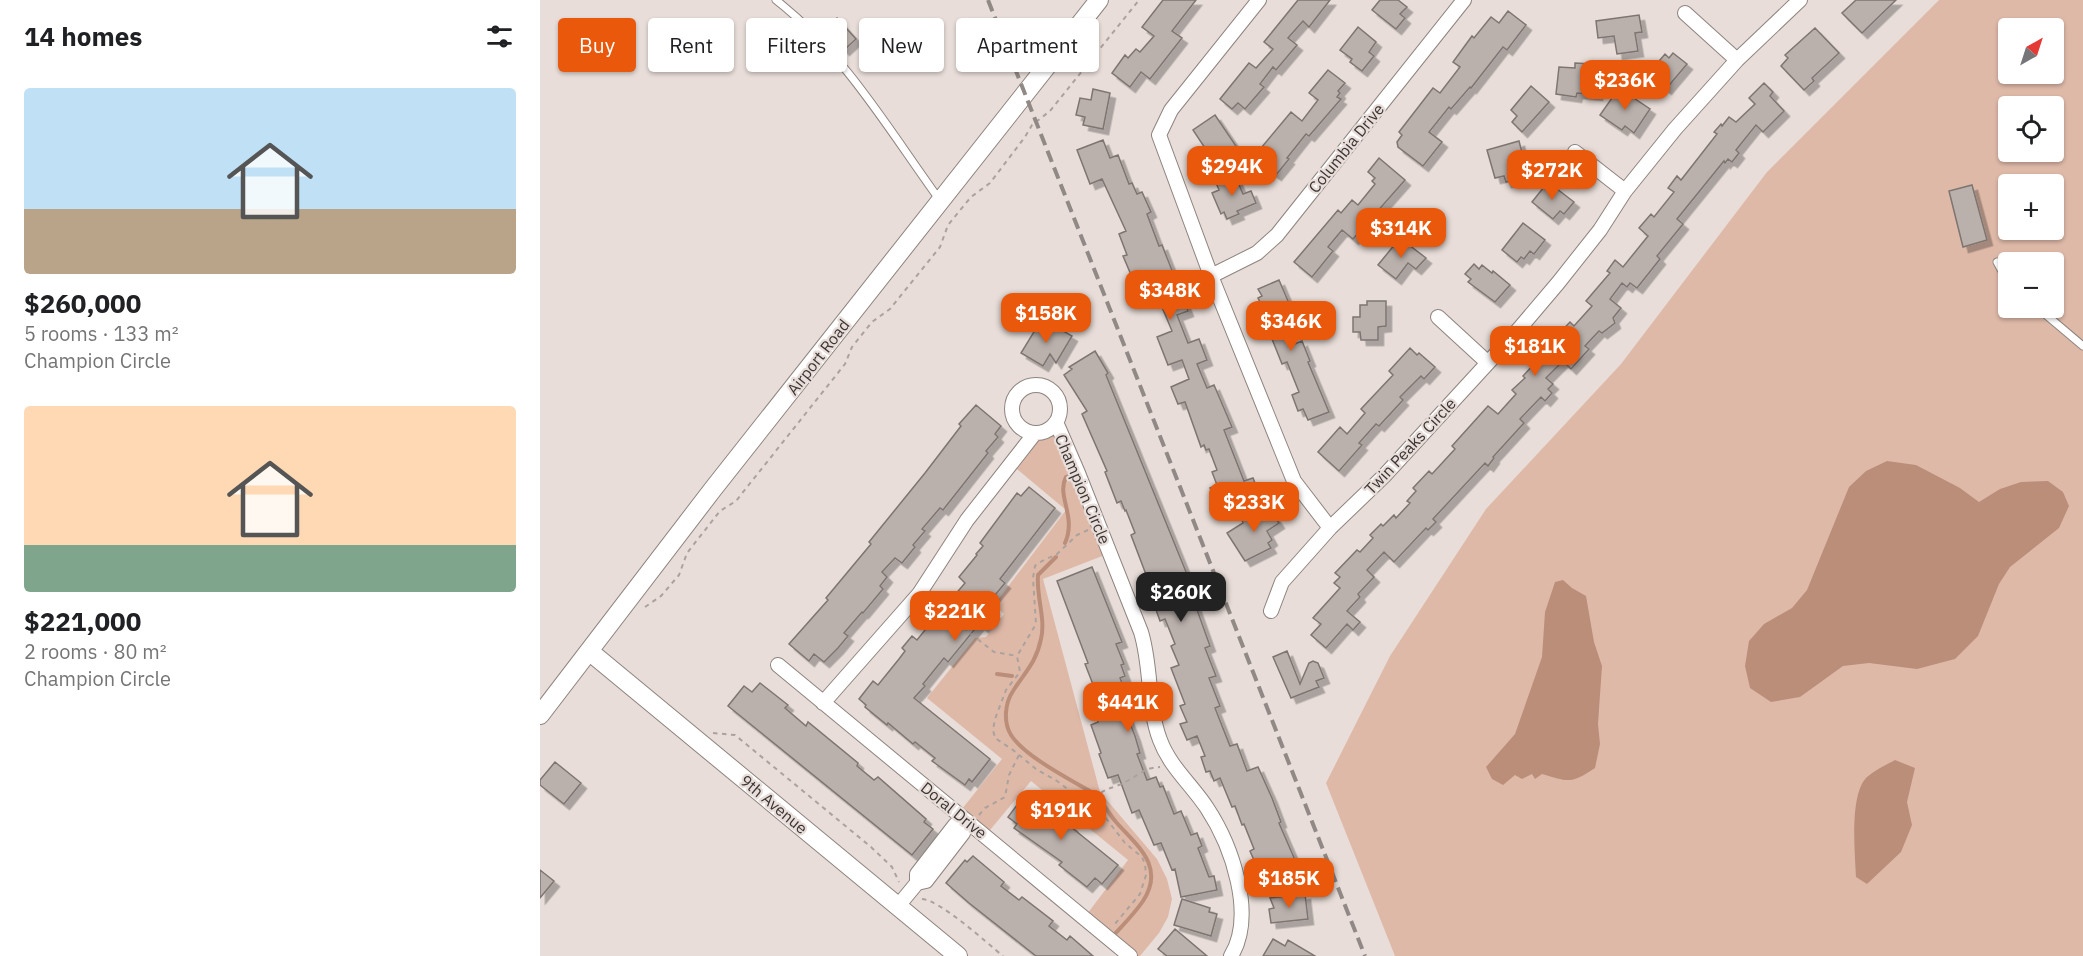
<!DOCTYPE html>
<html lang="en">
<head>
<meta charset="utf-8">
<style>
  :root { --surface:#fff; --page:#f2f2f2; --text:#202124; --muted:#757577; --accent:#ea580c }
  body { margin:0; font-family:"IBM Plex Sans",sans-serif; background:var(--page); color:var(--text); height:100vh; display:flex; flex-direction:column; font-size:22px; white-space:nowrap }
  * { box-sizing:border-box; margin:0 }
  p { font-size:20px; color:var(--muted) }
  .icon { flex:none; width:33px; height:33px; fill:none; stroke:currentColor; stroke-width:2; stroke-linecap:round; stroke-linejoin:round }
  .map { position:relative; flex:1; overflow:hidden }
  .details { display:flex; flex-direction:column; background:var(--surface); width:540px }
  .details>* { flex:none }
  .hud { position:absolute; left:18px; top:18px; width:570px; height:54px; display:flex; gap:12px }
  .needle { width:39px; rotate:39deg }
  .buttons { position:absolute; left:1458px; top:18px; display:grid; gap:12px }
  .buttons a { display:grid; place-items:center; width:66px; height:66px; border-radius:6px; background:var(--surface); box-shadow:0 2px 4px #0004; font-size:30px }
  .price { position:absolute; translate:-50% -51px; padding:0 14px; border-radius:12px; background:var(--accent); color:#fff; font-size:20px; line-height:39px; filter:drop-shadow(0 2px 3px #0008) }
  .price::after { content:''; position:absolute; left:50%; top:36px; width:18px; height:14px; margin-left:-9px; background:inherit; clip-path:polygon(0 0,100% 0,50% 100%) }
  .price.selected { background:#222; color:#fff }
  ul { padding:0; list-style:none }
  li { display:grid; align-content:center; gap:12px; height:318px; padding:0 24px }
  li span { display:grid; place-items:center; height:186px; border-radius:6px; color:#555 }
  li>.icon { margin-inline-start:auto }
  span .icon { width:108px; height:108px; fill:#fffc; stroke-width:1 }
  li b { font-size:26px }
  h2 { display:flex; justify-content:space-between; align-items:center; height:72px; padding:0 24px; font-size:26px }
  .tag { padding:0 21px; border-radius:6px; background:var(--surface); box-shadow:0 2px 4px #0004; font-size:21px; line-height:54px }
  .tag.selected { background:var(--accent); color:#fff }
  main { display:flex; flex:1; min-height:0 }
  .map>svg:first-child { display:block }
  .green { fill:#dfb9a8; fill-rule:evenodd }
  .water { fill:#bb8e79 }
  .lines { fill:none; stroke-linecap:round; stroke-linejoin:round }
  .stream { stroke:#bb8e79; stroke-width:4 }
  .building { fill:#bbb1ac; stroke:#7e7571; stroke-width:1.5; filter:url(#shadow) }
  .lane-casing { stroke:#8d847f; stroke-width:9 }
  .street-casing { stroke:#8d847f; stroke-width:16 }
  .secondary-casing { stroke:#8d847f; stroke-width:20 }
  .path { stroke:#aba29e; stroke-width:2; stroke-dasharray:4.5 4.5; stroke-linecap:butt }
  .lane { stroke:#fff; stroke-width:7 }
  .street { stroke:#fff; stroke-width:14 }
  .secondary { stroke:#fff; stroke-width:18 }
  .rail { stroke:#918986; stroke-width:4; stroke-dasharray:12 6; stroke-linecap:butt }
  .labels { text-anchor:middle; stroke-width:4.5; stroke-linejoin:round; paint-order:stroke }
  .street-label { font-size:16px; fill:#3a3634; stroke:#e8ddd8 }
</style>
</head>
<body>
<main>
<section class="details">
<h2>14 homes<svg class="icon" aria-label="filters" viewBox="0 0 24 24"><path d="M4 7h16M4 17h16"/><circle cx="9" cy="7" r="2"/><circle cx="15" cy="17" r="2"/></svg></h2>
<ul>
<li><span style="background:linear-gradient(#bfe0f5 65%,#b9a48a 0)"><svg class="icon" aria-label="home" viewBox="0 0 24 24"><path d="M3 11l9-7 9 7M6 9v11h12V9"/></svg></span><div><b>$260,000</b><p>5 rooms · 133 m²</p><p>Champion Circle</p></div></li>
<li><span style="background:linear-gradient(#ffd9b3 75%,#7fa58c 0)"><svg class="icon" aria-label="home" viewBox="0 0 24 24"><path d="M3 11l9-7 9 7M6 9v11h12V9"/></svg></span><div><b>$221,000</b><p>2 rooms · 80 m²</p><p>Champion Circle</p></div></li>
</ul>
</section>
<div class="map">
<svg width="1543" height="956" viewBox="0 0 1543 956">
  <defs>
    <filter id="shadow"><feDropShadow dx="5.5" dy="5.5" stdDeviation="0" flood-color="#0004"/></filter>
  </defs>
  <rect width="100%" height="100%" fill="#e8ddd8"/>
  <path class="green" d="M1399,0h144v956h-688l-69,-173 64,-127 96,-147 135,-145 146,-192zM1468,28h46v46h-46zM1468,106h46v46h-46zM1468,184h46v46h-46zM1468,262h46v46h-46z
    M513,425l57,128 -67,26 57,213 57,67 10,20 5,20 -4,18 -9,16 -19,23h-10l-46,-38 44,-58 -97,-79 -46,55 -27,-22 44,-55 -75,-61 48,-60 11,-1 18,-23 -10,-9 72,-95 -55,-46 24,-31 8,-1z"/>
  <path class="water" d="M1347,461l29,4 44,23 19,14 21,-13 21,-7 27,-1 15,11 6,14 -10,22 -49,39 -11,17 -21,52 -23,23 -38,10 -48,-6 -26,3 -43,31 -29,5 -21,-14 -5,-22 4,-25 15,-17 28,-16 15,-18 42,-103 17,-16z
    M1023,580l9,8 14,8 8,46 8,24 -4,58 2,20 -5,24c-24,16 -26,14 -53,6l-7,5 -3,-5 -10,5 -7,-4 -12,10 -11,-6 -6,-12 29,-33 27,-77 3,-45 10,-30z
    M1355,760l20,8 -8,34 5,23 -11,27 -34,32 -11,-7c-1,-24 -7,-83 11,-100 8,-7 19,-12 28,-17z"/>
  <g class="lines">
    <path class="stream" d="M525,543c12,-27 -9,-47 1,-66l8,-3
      M516,557l-18,18c-2,21 8,44 3,64 -5,24 -16,33 -28,52 -8,12 -10,31 -2,44 13,21 60,45 82,58
      M457,674l15,2
      M559,799c6,7 11,16 17,23 20,23 50,44 27,79 -8,12 -20,24 -30,35"/>
  </g>
  <path class="building" d="M623,0h33l-24,31 10,7 -32,41 -9,-7 -11,15 -18,-14 13,-18 3,3 8,-9 4,3 14,-16 -12,-9z
    M758,0h32l-21,27 -6,-6 -15,17 9,7 -21,25 -3,-3 -13,17 4,3 -19,22 -7,-6 -6,6 -12,-10 29,-36 7,5 17,-19 -9,-7z
    M840,0h18l9,7 -7,7 5,4 -9,11 -24,-19z
    M1316,0h40l-34,33 -20,-20z
    M968,11l18,14 -19,25 -4,-3 -32,41 -1,-1 -19,22 -2,-2 -20,25 13,10 -19,24 -25,-19 -1,-5 5,-7 -3,-3 34,-44 7,5 20,-26 -7,-5 19,-26 2,2 17,-21 8,6z
    M1099,15l3,17 -7,1 3,18 -21,3 -3,-18 -16,2 -2,-17z
    M297,18l19,21 -12,11 -19,-21z
    M818,27l18,15 -7,10 5,4 -12,15 -12,-9 2,-3 -12,-9z
    M1275,28l24,25 -27,25 2,3 -10,9 -23,-24 7,-8 -3,-3z
    M1133,53l14,11 -21,25 -18,-15 17,-20 4,4z
    M1035,63l16,1 -2,17 9,1 -1,13 -20,-2 -1,4 -20,-3 3,-27 16,1z
    M788,70l17,13 -7,8 2,2 -3,4 4,2 -32,37 -3,-2 -19,24 2,1 -13,16 -6,-4 -2,3 -4,-3 -4,6 -14,-11 45,-54 11,9 16,-21 -9,-7z
    M1224,83l9,9 -3,4 14,15 -21,21 -7,-7 -20,25 3,3 -7,9 -4,-3 -3,4 -1,-2 -47,58 6,5 -26,32 3,3 -23,29 -7,-5 -3,4 -5,-4 -12,16 11,9 -8,10 2,5 -13,10 -3,-2 -14,15 4,3 -18,20 -8,-8 -17,17 7,6 -5,5 4,4 -7,8 -4,-4 -21,22 4,4 -31,34 1,1 -6,8 -3,-3 -52,56 3,3 -8,8 -2,-2 -32,34 -10,-10 -17,18 7,7 -16,17 2,3 -13,14 13,11 -7,8 -6,-6 -21,24 -15,-13 10,-11 -8,-6 27,-30 -6,-5 6,-6 -5,-4 22,-23 3,2 13,-14 -3,-3 11,-11 2,2 11,-11 2,3 14,-15 -3,-2 9,-10 -3,-3 16,-17 3,3 23,-25 -3,-3 36,-40 10,8 18,-20 -4,-4 13,-12 -2,-2 27,-29 -2,-2 22,-23 4,4 18,-20 -6,-5 24,-28 -3,-2 8,-11 8,7 25,-31 -9,-8 12,-14 3,3 20,-25 -6,-4 9,-12 4,4 36,-46 -3,-2 7,-8 1,2 7,-9 7,5 19,-18 -6,-6z
    M991,86l18,16 -27,30 -10,-10 5,-6 -6,-6z
    M1079,88l31,21 -16,24 -9,-7 -3,4 -22,-15z
    M553,89l17,4 -7,36 -20,-4 2,-8 -9,-2 4,-17 11,2z
    M675,115l21,31 -8,6 -4,-3 2,4 -20,14 -9,-13 8,-6 -12,-18z
    M563,140l7,18 8,-3 11,29 3,-1 5,11 5,-2 9,20 -4,2 12,32 3,-1 26,66 -11,4 11,28 11,-4 8,21 -10,4 10,24 7,-3 18,42 -8,3 20,51 9,-3 6,15 -34,13 -2,-5 -7,2 -6,-15 7,-3 -5,-13 5,-2 -8,-21 -3,1 -2,-5 -3,2 -16,-45 -7,2 -7,-17 18,-8 -7,-19 -14,5 -11,-28 15,-6 -13,-31 -3,1 -11,-29 -13,5 -9,-21 4,-1 -8,-21 7,-3 -24,-52 -12,5 -13,-34z
    M979,141l9,35 -22,6 -2,-6 -9,2 -8,-28z
    M839,158l26,22 -52,59 -11,-9 -14,17 5,4 -21,26 -18,-15 44,-52 3,3 11,-13 6,5 17,-21 -3,-3 3,-3 -7,-6z
    M695,175l8,19 8,-3 5,12 -19,8 2,3 -12,5 -3,-7 -3,2 -9,-21 7,-3 -3,-7z
    M1008,182l26,20 -10,12 -4,-3 -7,8 -21,-17z
    M1432,185l15,55 -24,7 -14,-56z
    M983,223l22,17 -11,14 -4,-3 -6,8 -3,-2 -4,5 -15,-12z
    M860,238l26,20 -10,11 -8,-6 -12,16 -18,-14z
    M934,264l5,5 3,-4 10,8 1,-2 17,14 -15,17 -27,-20 3,-3 -6,-5z
    M739,280l9,21 -3,2 5,12 -9,3 1,4 10,23 10,-4 8,20 -2,1 21,50 -21,8 -5,-11 -5,2 -6,-16 7,-3 -12,-30 -5,2 -22,-55 3,-1 -5,-10 4,-2 -4,-7z
    M827,301h19v25l-8,1v13h-17l-1,-8h-7v-15h7v-12h7z
    M500,322l6,4 2,-4 24,14 -16,27 -6,-9 -7,12 -22,-13z
    M870,348l7,7 2,-2 16,14 -11,12 -3,-3 -21,21 3,3 -24,26 -3,-2 -17,19 3,2 -23,26 -21,-19 22,-25 7,7 18,-21 -4,-4 32,-34 -4,-4z
    M555,351l13,22 -2,2 87,214 -3,1 20,56 -5,2 11,28 -7,2 11,28 -5,2 15,38 7,-2 10,27 11,-4 14,31 9,24 -2,1 23,53 -35,14 -17,-39 4,-2 -10,-25 -2,1 -7,-19 -3,1 -12,-29 -6,3 -4,-10 -4,1 -5,-15 4,-1 -8,-20 -10,4 -7,-16 7,-2 -7,-16 5,-2 -14,-36 8,-3 -8,-19 4,-2 -10,-25 -5,2 -5,-14 3,-1 -27,-71 4,-2 -9,-23 -1,1 -4,-10 -4,2 -12,-31 2,-1 -25,-57 5,-3 -23,-36 8,-6 -3,-2z
    M436,405l25,21 -6,8 3,3 -12,14 2,2 -45,57 -3,-2 -18,21 3,2 -12,14 2,2 -13,16 -7,-5 -13,14 5,5 -7,9 3,3 -20,24 -1,-1 -18,21 4,3 -10,12 -14,14 -10,-8 -5,7 -20,-17 39,-44 -2,-2 45,-54 -2,-2 56,-69 36,-47 -2,-2z
    M489,487l26,21 -55,71 5,4 -19,23 8,7 -11,14 -4,-3 -31,38 -4,-4 -21,26 2,2 -11,12 76,61 -18,23 -3,-3 -4,6 -33,-24 3,-3 -20,-16 -2,2 -25,-21 -1,2 -22,-18 1,-2 -7,-6 14,-18 5,4 21,-26 6,-8 -3,-3 10,-12 5,4 16,-20 5,4 20,-24 -4,-4 11,-13 -6,-6 18,-22 -1,-1 7,-8 -3,-3 37,-50 4,3z
    M727,505l12,18 -12,8 5,9 -4,3 3,5 -26,13 -18,-28 16,-10 -1,-3z
    M552,567l30,75 -6,2 8,20 -3,1 4,11 -5,2 11,27 -7,3 11,28 5,17 -3,1 10,26 9,-3 4,10 3,-1 11,28 7,-3 10,24 6,-2 5,13 -4,2 11,29 5,-1 3,14 -36,7 -6,-28 -3,1 -11,-27 -7,2 -15,-35 -7,3 -14,-38 -10,3 -9,-24 2,-1 -10,-28 7,-3 -11,-27 9,-3 -11,-28 3,-1 -31,-82z
    M747,651l13,33 9,-21 4,-2 5,2 6,15 -8,3 3,6 -28,11 -18,-41z
    M220,683l28,22 -3,3 21,18 2,-4 50,41 -1,3 17,14 4,-3 48,42 -2,3 9,7 -21,26 -184,-149 16,-20 8,6z
    M15,762l26,21 -17,21 -24,-19v-5z
    M487,792l24,19 1,-2 20,17 -1,1 47,38 -16,19 -7,-6 -8,9 -28,-22 3,-3 -48,-34 3,-4 -9,-7z
    M433,856l31,26 -3,4 18,14 3,-3 31,24 -4,5 18,14 3,-4 23,20h-57l-67,-53 -23,-20 19,-23 2,2z
    M0,870l14,11 -14,17z
    M765,894l3,25 -37,4 -2,-14 5,-1 -4,-10z
    M642,899l28,9 -1,4 8,2 -6,22 -37,-11z
    M635,929l32,27h-40l-9,-7z
    M733,939l12,7 3,-6 27,16h-52z"/>
  <g class="lines">
    <defs>
      <path id="lane" d="M236,0c68,53 113,130 163,199
        M1457,262l11,20
        M1498,308l45,38"/>
      <path id="street" d="M719,0l-88,110 -12,25 52,141 83,205 36,47
        M1145,13l52,47
        M1035,152l50,39
        M671,276l46,-23 20,-18 187,-235
        M898,317l49,45
        M472 409a24 24 0 1 1 48 0a24 24 0 1 1-48 0Z
        M516,422l22,51 63,159c11,36 6,74 19,108 10,27 32,45 47,68 25,38 49,107 24,148
        M731,611l11,-29 48,-54 54,-52 135,-147 39,-46 42,-53 25,-39 50,-62 62,-69 63,-60
        M238,665l352,291
        M283,703l96,-109 48,-74 68,-87
        M377,883v-9l38,-49 12,-4
        M377,883l9,-2 37,-48 4,-12
        M358,906l19,-23"/>
      <path id="secondary" d="M49,651l369,305
        M0,715l173,-226 386,-489"/>
    </defs>
    <use href="#lane" class="lane-casing"/>
    <use href="#street" class="street-casing"/>
    <use href="#secondary" class="secondary-casing"/>
    <path class="path" d="M548,530l-11,5 -20,19 -19,9 -3,3 -2,12 3,46 -19,32 3,16 -14,18 -11,29 -2,11 2,8 18,12 23,19 21,12 48,36 20,26 17,14 3,7 1,11 -6,19 -26,31
      M390,598l22,21 42,33 23,4
      M105,607l16,-11 18,-21 8,-22 33,-42 16,-10 109,-137 7,-17 20,-25 18,-13 50,-62 8,-22 23,-28 19,-14 35,-46 7,-12 18,-14 89,-111
      M173,733l22,2 136,112 21,20 7,15
      M548,805c17,-20 22,-14 41,-25 13,-7 15,-12 31,-13
      M439,815l6,-7 20,-11 4,-22 10,-20
      M382,899c18,1 65,44 81,57"/>
    <use href="#lane" class="lane"/>
    <use href="#street" class="street"/>
    <use href="#secondary" class="secondary"/>
    <path class="rail" d="M448,0l377,956"/>
  </g>
  <g class="labels">
    <g class="street-label">
      <text transform="translate(806 148) rotate(-51)" y="6">Columbia Drive</text>
      <text transform="translate(278 357) rotate(-52)" y="6">Airport Road</text>
      <text transform="translate(870 446) rotate(-47)" y="6">Twin Peaks Circle</text>
      <text transform="translate(543 489) rotate(67)" y="6">Champion Circle</text>
      <text transform="translate(234 804) rotate(40)" y="6">9th Avenue</text>
      <text transform="translate(414 810) rotate(39)" y="6">Doral Drive</text>
    </g>
  </g>
</svg>
<div class="buttons">
<a><svg class="needle" viewBox="-14 -14 28 28"><path d="M0-13l5 13h-10z" fill="#e53935"/><path d="M0 13l5-13h-10z" fill="#757577"/></svg></a>
<a><svg class="icon" aria-label="locate" viewBox="0 0 24 24"><circle cx="12" cy="12" r="6"/><path d="M12 2v4M12 18v4M2 12h4M18 12h4"/></svg></a>
<a>+</a>
<a>−</a>
</div>
<b class="price" style="left:1085px;top:111px">$236K</b>
<b class="price" style="left:692px;top:197px">$294K</b>
<b class="price" style="left:1012px;top:201px">$272K</b>
<b class="price" style="left:861px;top:259px">$314K</b>
<b class="price" style="left:630px;top:321px">$348K</b>
<b class="price" style="left:506px;top:344px">$158K</b>
<b class="price" style="left:751px;top:352px">$346K</b>
<b class="price" style="left:995px;top:377px">$181K</b>
<b class="price" style="left:714px;top:533px">$233K</b>
<b class="price selected" style="left:641px;top:623px">$260K</b>
<b class="price" style="left:415px;top:642px">$221K</b>
<b class="price" style="left:588px;top:733px">$441K</b>
<b class="price" style="left:521px;top:841px">$191K</b>
<b class="price" style="left:749px;top:909px">$185K</b>
<div class="hud">
<a class="tag selected">Buy</a>
<a class="tag">Rent</a>
<a class="tag">Filters</a>
<a class="tag">New</a>
<a class="tag">Apartment</a>
</div>
</div>
</main>
</body>
</html>
